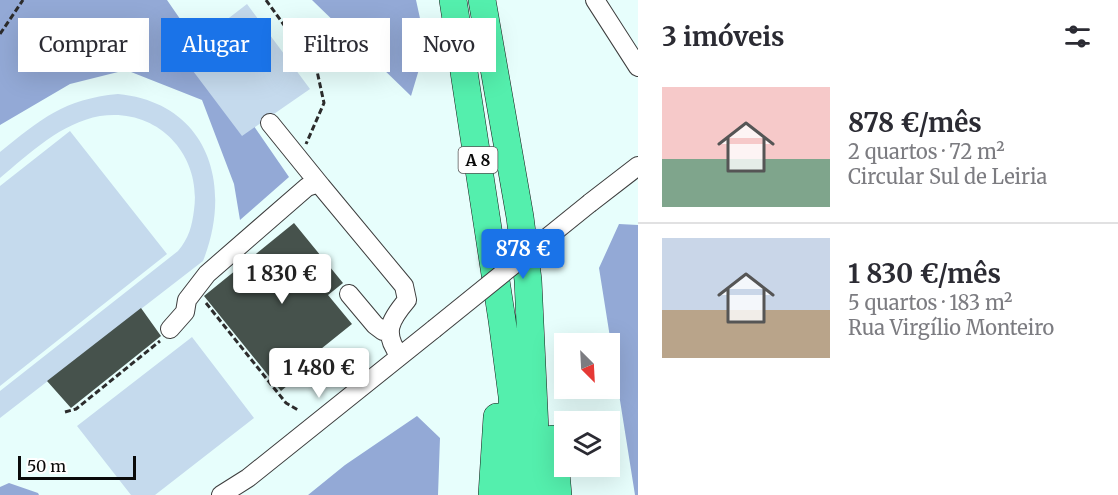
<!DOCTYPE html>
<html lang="pt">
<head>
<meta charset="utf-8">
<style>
  :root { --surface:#fff; --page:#f2f2f3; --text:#2b2b33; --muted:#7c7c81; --line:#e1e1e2; --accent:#1a73e8 }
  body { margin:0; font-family:Merriweather,serif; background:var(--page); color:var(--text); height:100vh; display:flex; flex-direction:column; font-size:22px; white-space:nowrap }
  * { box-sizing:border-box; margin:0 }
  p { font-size:20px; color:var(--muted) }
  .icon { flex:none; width:33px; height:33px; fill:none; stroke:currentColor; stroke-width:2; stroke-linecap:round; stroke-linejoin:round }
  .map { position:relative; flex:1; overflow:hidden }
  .panel { display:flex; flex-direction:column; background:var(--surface); width:480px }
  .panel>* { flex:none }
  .top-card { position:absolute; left:18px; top:18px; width:530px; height:54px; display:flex; gap:12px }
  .needle { width:39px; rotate:156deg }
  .buttons { position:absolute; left:554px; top:333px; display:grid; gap:12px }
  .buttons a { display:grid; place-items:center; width:66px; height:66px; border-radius:0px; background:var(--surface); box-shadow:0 6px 24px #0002; font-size:30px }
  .scale { position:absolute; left:18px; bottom:15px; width:118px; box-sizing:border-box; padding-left:6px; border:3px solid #0a0a0a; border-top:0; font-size:16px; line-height:21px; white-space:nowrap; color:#0a0a0a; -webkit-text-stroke:4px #fff; paint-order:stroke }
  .price { position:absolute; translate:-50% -51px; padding:0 14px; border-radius:6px; background:#fff; color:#222; font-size:20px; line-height:39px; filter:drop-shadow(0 2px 3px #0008) }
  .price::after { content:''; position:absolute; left:50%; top:36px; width:18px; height:14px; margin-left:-9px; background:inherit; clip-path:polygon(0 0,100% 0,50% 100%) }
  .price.on { background:var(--accent); color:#fff }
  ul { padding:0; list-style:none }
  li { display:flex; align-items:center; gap:18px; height:150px; padding:0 24px }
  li+li { border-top:2px solid var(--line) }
  li span { display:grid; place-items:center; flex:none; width:168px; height:120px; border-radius:0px; color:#555 }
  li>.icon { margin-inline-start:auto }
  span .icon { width:72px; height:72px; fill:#fffc; stroke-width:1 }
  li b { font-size:26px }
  h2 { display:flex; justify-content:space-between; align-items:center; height:72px; padding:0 24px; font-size:26px }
  .tag { padding:0 21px; border-radius:0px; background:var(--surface); box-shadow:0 6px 24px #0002; font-size:21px; line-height:54px }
  .tag.on { background:var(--accent); color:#fff }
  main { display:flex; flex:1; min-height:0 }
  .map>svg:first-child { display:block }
  .forest { fill:#93a9d6 }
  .pitch { fill:#c5daed }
  .building { fill:#46524c }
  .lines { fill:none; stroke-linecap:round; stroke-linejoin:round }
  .minor-casing { stroke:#3d3d3d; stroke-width:20 }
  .highway-casing { stroke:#1b1b1b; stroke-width:28 }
  .path { stroke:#2c2c2c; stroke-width:3; stroke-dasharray:6 3; stroke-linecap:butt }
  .minor { stroke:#fff; stroke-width:18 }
  .highway { stroke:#54efad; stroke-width:27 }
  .minor-bridge-casing { stroke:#3d3d3d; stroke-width:20; stroke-linecap:butt }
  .minor-bridge { stroke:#fff; stroke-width:18 }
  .labels { text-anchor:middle; stroke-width:6; stroke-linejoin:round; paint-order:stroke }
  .shield { fill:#fff; stroke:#545454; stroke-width:1.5 }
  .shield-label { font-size:16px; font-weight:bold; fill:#0a0a0a }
</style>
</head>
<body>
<main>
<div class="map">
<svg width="638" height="495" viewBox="0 0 638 495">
  <rect width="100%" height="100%" fill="#e7fefc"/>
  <path class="forest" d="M0,0h167l122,177 -49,43 -6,-36 -32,-84 -76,-30 -56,14 -70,41z
    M312,0h104l10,46 -15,50z
    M619,224l19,1v270h-3l-36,-227z
    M417,416l23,22 -2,57h-130l37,-30z
    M9,483l29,10 1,2h-39v-8z"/>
  <path class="pitch" d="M247,4l63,85 -68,47 -61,-81z
    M118,94c91,9 115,92 85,167l-203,157v-27l178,-140c11,-13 14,-25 16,-41 8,-56 -37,-103 -94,-94 -39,7 -70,37 -100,62v-26c41,-33 64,-53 118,-58z
    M70,131l97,123 -167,132v-200z
    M192,337l62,81 -99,77h-24l-54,-69z"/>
  <path class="building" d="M294,223l49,60 -15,12 24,29 -56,45 4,6 -19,16 -77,-95z
    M141,308l20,28 -90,72 -24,-27z"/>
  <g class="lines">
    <defs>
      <path id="minor" d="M595,0l43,67
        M270,123l51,63
        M590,203l48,-37
        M349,294l26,31 8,6
        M170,329l15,-17 2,-12 20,-26 100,-87 9,-3 5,2 83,100 3,14c-17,20 -25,33 -7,56
        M221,495l27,-17 186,-149"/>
      <path id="highway" d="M453,0l49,320 10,76 2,99
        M482,0l38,217 8,63 10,215
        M553,439l5,56
        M492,495l5,-78"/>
    </defs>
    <use href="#minor" class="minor-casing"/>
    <use href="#highway" class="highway-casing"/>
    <path class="path" d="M266,0l51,71 7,32 -18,41
      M0,34l23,-34
      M206,303l80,100 12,7
      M65,412l11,-3 84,-68"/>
    <use href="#minor" class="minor"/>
    <use href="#highway" class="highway"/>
    <defs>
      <path id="minor-bridge" d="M434,329l156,-126"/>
    </defs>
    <use href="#minor-bridge" class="minor-bridge-casing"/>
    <use href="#minor-bridge" class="minor-bridge"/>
  </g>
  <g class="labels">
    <rect class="shield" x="458.5" y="147" width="39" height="26" rx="4.5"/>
    <g class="shield-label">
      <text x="478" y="166">A 8</text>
    </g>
  </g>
</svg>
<div class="buttons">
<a><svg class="needle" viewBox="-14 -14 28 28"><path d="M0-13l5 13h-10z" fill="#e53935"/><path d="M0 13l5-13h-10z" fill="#7c7c81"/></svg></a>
<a><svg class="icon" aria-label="layers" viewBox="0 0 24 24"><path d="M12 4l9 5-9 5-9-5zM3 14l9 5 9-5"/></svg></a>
</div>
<div class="scale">50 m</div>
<b class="price on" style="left:523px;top:280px">878 €</b>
<b class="price" style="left:282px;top:305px">1 830 €</b>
<b class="price" style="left:319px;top:399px">1 480 €</b>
<div class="top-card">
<a class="tag">Comprar</a>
<a class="tag on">Alugar</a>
<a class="tag">Filtros</a>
<a class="tag">Novo</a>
</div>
</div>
<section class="panel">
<h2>3 imóveis<svg class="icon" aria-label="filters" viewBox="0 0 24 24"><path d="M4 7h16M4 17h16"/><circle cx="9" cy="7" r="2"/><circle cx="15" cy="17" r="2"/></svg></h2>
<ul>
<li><span style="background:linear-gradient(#f6c9c9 60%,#7fa58c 0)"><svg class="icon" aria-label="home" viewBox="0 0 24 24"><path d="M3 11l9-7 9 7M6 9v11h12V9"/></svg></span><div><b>878 €/mês</b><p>2 quartos · 72 m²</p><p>Circular Sul de Leiria</p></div></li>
<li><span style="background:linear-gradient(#c9d6e8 60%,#b9a48a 0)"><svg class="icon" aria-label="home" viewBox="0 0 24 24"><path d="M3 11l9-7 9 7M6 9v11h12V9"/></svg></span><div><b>1 830 €/mês</b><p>5 quartos · 183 m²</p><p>Rua Virgílio Monteiro</p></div></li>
</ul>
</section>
</main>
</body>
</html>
